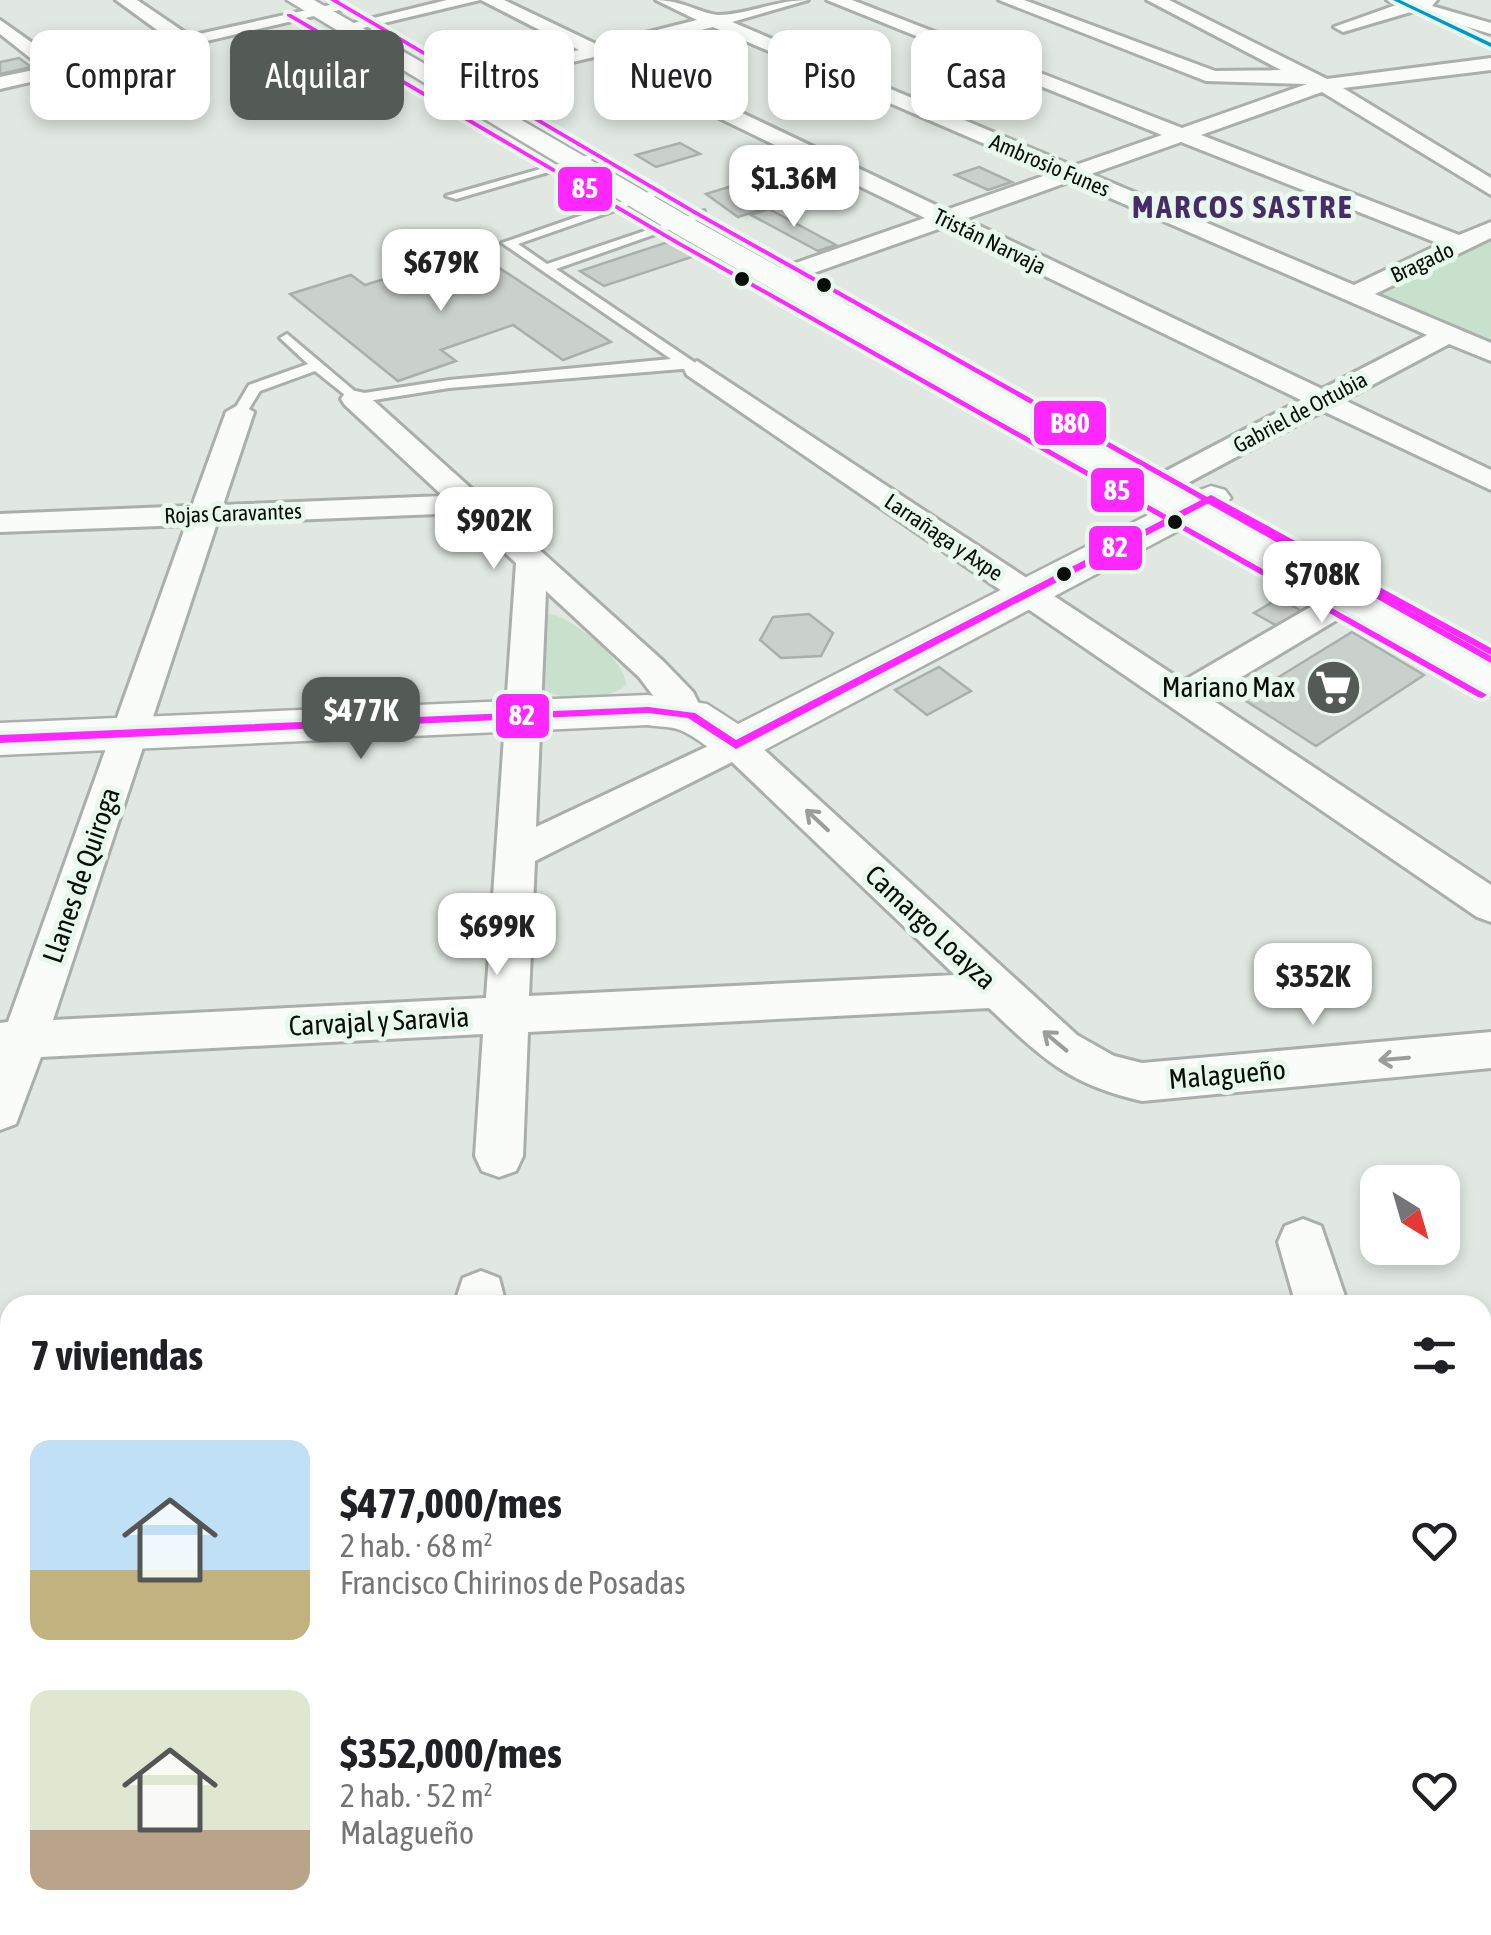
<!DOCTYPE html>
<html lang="es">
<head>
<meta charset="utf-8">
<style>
  :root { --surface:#fff; --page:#f6f6f6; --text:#202124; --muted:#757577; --accent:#545a55 }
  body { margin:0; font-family:"Asap Condensed",sans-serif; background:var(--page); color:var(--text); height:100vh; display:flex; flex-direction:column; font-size:38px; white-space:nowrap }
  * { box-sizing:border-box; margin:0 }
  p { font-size:32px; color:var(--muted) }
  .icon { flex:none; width:55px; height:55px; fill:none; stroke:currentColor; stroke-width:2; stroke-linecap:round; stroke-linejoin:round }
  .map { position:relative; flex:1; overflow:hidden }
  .details { position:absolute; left:0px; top:1295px; width:1492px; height:640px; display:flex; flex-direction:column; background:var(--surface); border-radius:30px 30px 0 0; box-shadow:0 5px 15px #0003 }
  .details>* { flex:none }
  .banner { position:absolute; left:30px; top:30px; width:1432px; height:90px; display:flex; gap:20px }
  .needle { width:65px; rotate:143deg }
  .tools { position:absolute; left:1360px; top:1165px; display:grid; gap:20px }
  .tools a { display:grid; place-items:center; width:100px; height:100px; border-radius:20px; background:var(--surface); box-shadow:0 5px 15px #0003; font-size:50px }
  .price { position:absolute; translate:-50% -85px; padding:0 22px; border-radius:20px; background:#fff; color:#222; font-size:32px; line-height:65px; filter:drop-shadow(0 2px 5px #0008) }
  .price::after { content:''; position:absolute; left:50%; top:60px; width:30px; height:22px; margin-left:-15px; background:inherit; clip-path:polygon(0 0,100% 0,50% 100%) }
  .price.on { background:var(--accent); color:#fff }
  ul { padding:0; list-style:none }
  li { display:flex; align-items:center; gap:30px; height:250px; padding:0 30px }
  li span { display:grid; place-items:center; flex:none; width:280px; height:200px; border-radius:20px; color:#555 }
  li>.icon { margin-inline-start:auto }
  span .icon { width:120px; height:120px; fill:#fffc; stroke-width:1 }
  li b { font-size:42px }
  h2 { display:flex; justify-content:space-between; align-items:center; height:120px; padding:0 30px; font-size:42px }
  .chip { padding:0 35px; border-radius:20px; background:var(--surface); box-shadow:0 5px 15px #0003; font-size:35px; line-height:90px }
  .chip.on { background:var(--accent); color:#fff }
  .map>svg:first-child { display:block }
  .green { fill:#c7e1cd }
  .building { fill:#cad0cb; stroke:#a9afaa; stroke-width:2.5 }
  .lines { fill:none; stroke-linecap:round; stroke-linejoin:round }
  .lane-casing { stroke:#aaafab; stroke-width:6 }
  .street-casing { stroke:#aaafab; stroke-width:6 }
  .secondary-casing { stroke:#aaafab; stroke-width:5 }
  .lane { fill:#fafcfa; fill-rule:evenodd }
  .street { fill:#fafcfa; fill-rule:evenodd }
  .secondary { fill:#fafcfa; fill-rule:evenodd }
  .bus-1-casing { stroke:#e9f8ec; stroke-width:8 }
  .bus-2-casing { stroke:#e9f8ec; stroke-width:8 }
  .bus-3-casing { stroke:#e9f8ec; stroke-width:8 }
  .bus-4-casing { stroke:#e9f8ec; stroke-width:8 }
  .bus-1 { fill:#fe27ff; fill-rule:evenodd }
  .bus-2 { fill:#fe27ff; fill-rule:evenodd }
  .bus-3 { fill:#fe27ff; fill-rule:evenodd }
  .bus-4 { fill:#0099cb; fill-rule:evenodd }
  .oneway { stroke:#9a9d9a }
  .bus-dot { fill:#090e0a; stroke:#e9f8ec; stroke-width:4 }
  .labels { text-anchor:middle; stroke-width:10; stroke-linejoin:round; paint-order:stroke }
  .far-street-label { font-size:22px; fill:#090e0a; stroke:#e9f8ec }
  .poi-label { font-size:28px; fill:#090e0a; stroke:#e9f8ec; text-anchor:end }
  .street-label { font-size:28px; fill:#090e0a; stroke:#e9f8ec }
  .far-district-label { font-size:32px; font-weight:bold; letter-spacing:2.5px; fill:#462d67; stroke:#e9f8ec }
  .line-badge { stroke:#e9f8ec; stroke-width:4 }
  .badge-label { font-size:28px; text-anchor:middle; font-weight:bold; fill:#fff }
</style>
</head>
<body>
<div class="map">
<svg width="1491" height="1935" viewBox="0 0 1491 1935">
  <rect width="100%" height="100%" fill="#e0e8e1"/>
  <path class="green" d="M1491,239v107l-114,-49z
    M545,613c23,0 82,48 81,72 -19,17 -74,18 -90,-2z"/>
  <path class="building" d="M19,58l12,9 -31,7v-12z
    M680,143l20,11 -44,13 -20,-12z
    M979,167l33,15 -24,8 -33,-15z
    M823,172l22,10 -107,35 -32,-23 45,-14 16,9z
    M769,209l67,36 -18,6 -67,-36z
    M674,240l24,15 -94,31 -24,-15z
    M474,251l137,91 -48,18 -50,-35 -72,25 15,11 -58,20 -108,-87 61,-19 14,10z
    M1279,598l24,14 -24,15 -25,-14z
    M809,614l24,19 -12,23 -40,2 -21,-18 13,-23z
    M1352,632l72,43 -108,71 -73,-47z
    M939,667l32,24 -44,24 -32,-25z"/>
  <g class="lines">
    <defs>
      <path id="lane" d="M593,154l10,2 -147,43 -10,-3z
        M657,189l10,3 -149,52 29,20 157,-53v6l-148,52 138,93v6l-245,20 -94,15 -40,-32 -55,20 -15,24 -12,-3 16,-27 59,-21 -28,-26 7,-4 71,60 91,-14 222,-21 -169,-116z"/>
      <path id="street" d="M116,0h21l53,36 149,-33 9,5 -348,81v-12l43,-9 -43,-34v-14l62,44 109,-24z
        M447,0h33l-134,32 -9,-5z
        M481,0h23l94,45 99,-25 -41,-20c26,0 48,15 63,15 30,-1 58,-15 89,-15l-76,22 341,144 89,-31 -335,-135h25l330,128 125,-44 -101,-3 -207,-81h25l191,71 66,-1 -134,-70h22l158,79 164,-21v12l-148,18 148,90v17l-169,-103 -121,43 258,100 32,-13v16l-116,56 116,49v18l-42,-17 -105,56 147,70v20l-168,-79 -158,84h-22l-4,-6 4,-6 158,-83 -357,-173 -159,56h-18l-3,-5 3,-5 158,-55 -331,-161 -151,35v-8l136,-34zM713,27l339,146 -106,37 -332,-158zM1181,142l259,102 -86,41 -263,-111zM1071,181l356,154 -105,54 -357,-170z
        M1387,0h50l-5,6 59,17v11l-77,-23 -71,21 -9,-5 62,-22z
        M697,361l486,320 153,-89h24l4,7 -4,7 -152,91 283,188v37l-14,-5 -790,-542 -3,-6z
        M355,391l10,2 298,268 30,31 11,22 -5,8 -13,4 -13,-4 -34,-45 -93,-86 -10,236 200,-94 13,3 328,299 37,21 28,7 349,-31v36l-349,33c-74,-17 -99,-42 -153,-93l-461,24 -5,124 -7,15 -17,6 -17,-6 -7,-15 8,-122 -442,23 -25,67 -16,6v-107l8,-1 178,-497 -186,7v-18l192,-8 34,-94 14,-8 14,8 -31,93 220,-9 -98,-91 -4,-6 4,-6zM462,513l54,50 -30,435 -433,22 164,-497zM732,762l223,213 -426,21 6,-135z
        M1303,1219l18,7 27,79h-52l-18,-63 7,-16z
        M481,1271l18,7 7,27h-52l9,-27z
        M10,1533v58l-10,1v-58z
        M1482,1596l9,4v65l-9,-4z
        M559,1925h68l4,10h-68z
        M1021,1925h79l-4,10h-79z"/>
      <path id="secondary" d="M287,0h27l384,222 491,272 22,-8 14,4 6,8 -13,12 273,151v34l-16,-5 -288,-164 -434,230c-34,10 -44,-14 -73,-26 -9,-4 -22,-3 -32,-5l-648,30v-32l648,-28 59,9 31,20 420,-214 -482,-276z"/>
    </defs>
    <use href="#lane" class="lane-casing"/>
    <use href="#street" class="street-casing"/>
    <use href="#secondary" class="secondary-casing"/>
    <use href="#lane" class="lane"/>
    <use href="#street" class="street"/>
    <use href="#secondary" class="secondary"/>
    <defs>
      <path id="bus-1" d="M1211,495l280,153v7l-280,-153 -475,247 -48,-31 -40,-5 -648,30v-8l648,-28 47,6 41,27z"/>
      <path id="bus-2" d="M287,14h4l389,228 807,453 -5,3 -4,-1 -802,-453 -389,-228z"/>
      <path id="bus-3" d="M330,0h7l361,212 793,444v7l-797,-449z"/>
      <path id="bus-4" d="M1393,0h7l91,43v4z"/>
    </defs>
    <use href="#bus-1" class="bus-1-casing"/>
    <use href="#bus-2" class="bus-2-casing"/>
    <use href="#bus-3" class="bus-3-casing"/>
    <use href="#bus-4" class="bus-4-casing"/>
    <use href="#bus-1" class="bus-1"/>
    <use href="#bus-2" class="bus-2"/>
    <use href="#bus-3" class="bus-3"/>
    <use href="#bus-4" class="bus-4"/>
  </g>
  <defs><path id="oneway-shaft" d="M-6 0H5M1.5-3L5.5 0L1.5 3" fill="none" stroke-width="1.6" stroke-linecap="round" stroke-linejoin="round" transform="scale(2.5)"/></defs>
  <g class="oneway">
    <use href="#oneway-shaft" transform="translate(817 820) rotate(-137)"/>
    <use href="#oneway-shaft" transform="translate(1055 1041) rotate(-140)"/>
    <use href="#oneway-shaft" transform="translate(1394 1059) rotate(175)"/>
  </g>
  <defs>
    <symbol id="supermarket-disc" viewBox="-11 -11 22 22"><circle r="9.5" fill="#545a55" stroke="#e9f8ec"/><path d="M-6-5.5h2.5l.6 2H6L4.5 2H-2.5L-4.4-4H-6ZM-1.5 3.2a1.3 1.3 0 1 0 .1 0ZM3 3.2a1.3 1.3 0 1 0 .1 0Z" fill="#fff"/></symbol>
  </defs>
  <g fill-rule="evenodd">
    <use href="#supermarket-disc" x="1302" y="656" width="63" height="63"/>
  </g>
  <g class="bus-dot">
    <circle cx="742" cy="279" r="9"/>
    <circle cx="824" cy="285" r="9"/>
    <circle cx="1175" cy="522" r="9"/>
    <circle cx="1064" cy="574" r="9"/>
  </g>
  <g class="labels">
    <g class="far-street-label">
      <text transform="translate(1050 165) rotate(23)" y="8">Ambrosio Funes</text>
      <text transform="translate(990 241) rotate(26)" y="8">Tristán Narvaja</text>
      <text transform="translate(1422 262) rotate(-25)" y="8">Bragado</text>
      <text transform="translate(1300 412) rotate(-28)" y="8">Gabriel de Ortubia</text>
      <text transform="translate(233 513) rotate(-2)" y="8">Rojas Caravantes</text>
      <text transform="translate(944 537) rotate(34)" y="8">Larrañaga y Axpe</text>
    </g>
    <g class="poi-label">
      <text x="1295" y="697">Mariano Max</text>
    </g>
    <g class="street-label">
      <text transform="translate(81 875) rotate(-71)" y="10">Llanes de Quiroga</text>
      <text transform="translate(931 927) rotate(43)" y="10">Camargo Loayza</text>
      <text transform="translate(379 1021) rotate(-3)" y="10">Carvajal y Saravia</text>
      <text transform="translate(1227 1074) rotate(-5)" y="10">Malagueño</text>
    </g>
    <g class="far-district-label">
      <text x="1243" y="218">MARCOS SASTRE</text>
    </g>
  </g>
  <g class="line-badge">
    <rect x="556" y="165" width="58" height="48" rx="10" fill="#fe27ff"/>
    <rect x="1032" y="399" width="76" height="48" rx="10" fill="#fe27ff"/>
    <rect x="1089" y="466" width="57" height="48" rx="10" fill="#fe27ff"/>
    <rect x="1087" y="524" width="57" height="48" rx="10" fill="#fe27ff"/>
    <rect x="494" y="692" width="57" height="48" rx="10" fill="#fe27ff"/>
  </g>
  <g class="badge-label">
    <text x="585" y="198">85</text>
    <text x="1070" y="433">B80</text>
    <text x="1117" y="500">85</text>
    <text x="1115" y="557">82</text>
    <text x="522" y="725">82</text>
  </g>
</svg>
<div class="tools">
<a><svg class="needle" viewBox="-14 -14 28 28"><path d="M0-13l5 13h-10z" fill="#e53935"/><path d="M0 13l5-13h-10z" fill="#757577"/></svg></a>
</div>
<b class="price" style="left:794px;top:230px">$1.36M</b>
<b class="price" style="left:441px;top:314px">$679K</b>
<b class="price" style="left:494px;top:572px">$902K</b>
<b class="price" style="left:1322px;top:626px">$708K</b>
<b class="price on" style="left:361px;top:762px">$477K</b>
<b class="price" style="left:497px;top:978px">$699K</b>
<b class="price" style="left:1313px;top:1028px">$352K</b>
<div class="banner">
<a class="chip">Comprar</a>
<a class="chip on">Alquilar</a>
<a class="chip">Filtros</a>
<a class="chip">Nuevo</a>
<a class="chip">Piso</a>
<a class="chip">Casa</a>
</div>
<section class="details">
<h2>7 viviendas<svg class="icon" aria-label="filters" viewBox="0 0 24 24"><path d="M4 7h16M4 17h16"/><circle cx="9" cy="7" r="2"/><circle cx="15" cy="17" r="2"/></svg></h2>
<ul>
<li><span style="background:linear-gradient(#bfe0f5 65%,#c2b280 0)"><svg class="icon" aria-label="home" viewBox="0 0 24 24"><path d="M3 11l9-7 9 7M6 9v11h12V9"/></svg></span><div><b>$477,000/mes</b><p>2 hab. · 68 m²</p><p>Francisco Chirinos de Posadas</p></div><svg class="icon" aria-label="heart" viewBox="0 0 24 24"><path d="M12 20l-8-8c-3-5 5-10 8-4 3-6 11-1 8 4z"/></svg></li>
<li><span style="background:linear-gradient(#dfe7d0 70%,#b9a48a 0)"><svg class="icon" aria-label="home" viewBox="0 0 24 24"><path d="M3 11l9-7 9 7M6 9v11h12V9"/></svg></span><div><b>$352,000/mes</b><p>2 hab. · 52 m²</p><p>Malagueño</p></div><svg class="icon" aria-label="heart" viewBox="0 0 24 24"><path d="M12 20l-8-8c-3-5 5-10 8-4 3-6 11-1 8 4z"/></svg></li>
</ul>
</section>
</div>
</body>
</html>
